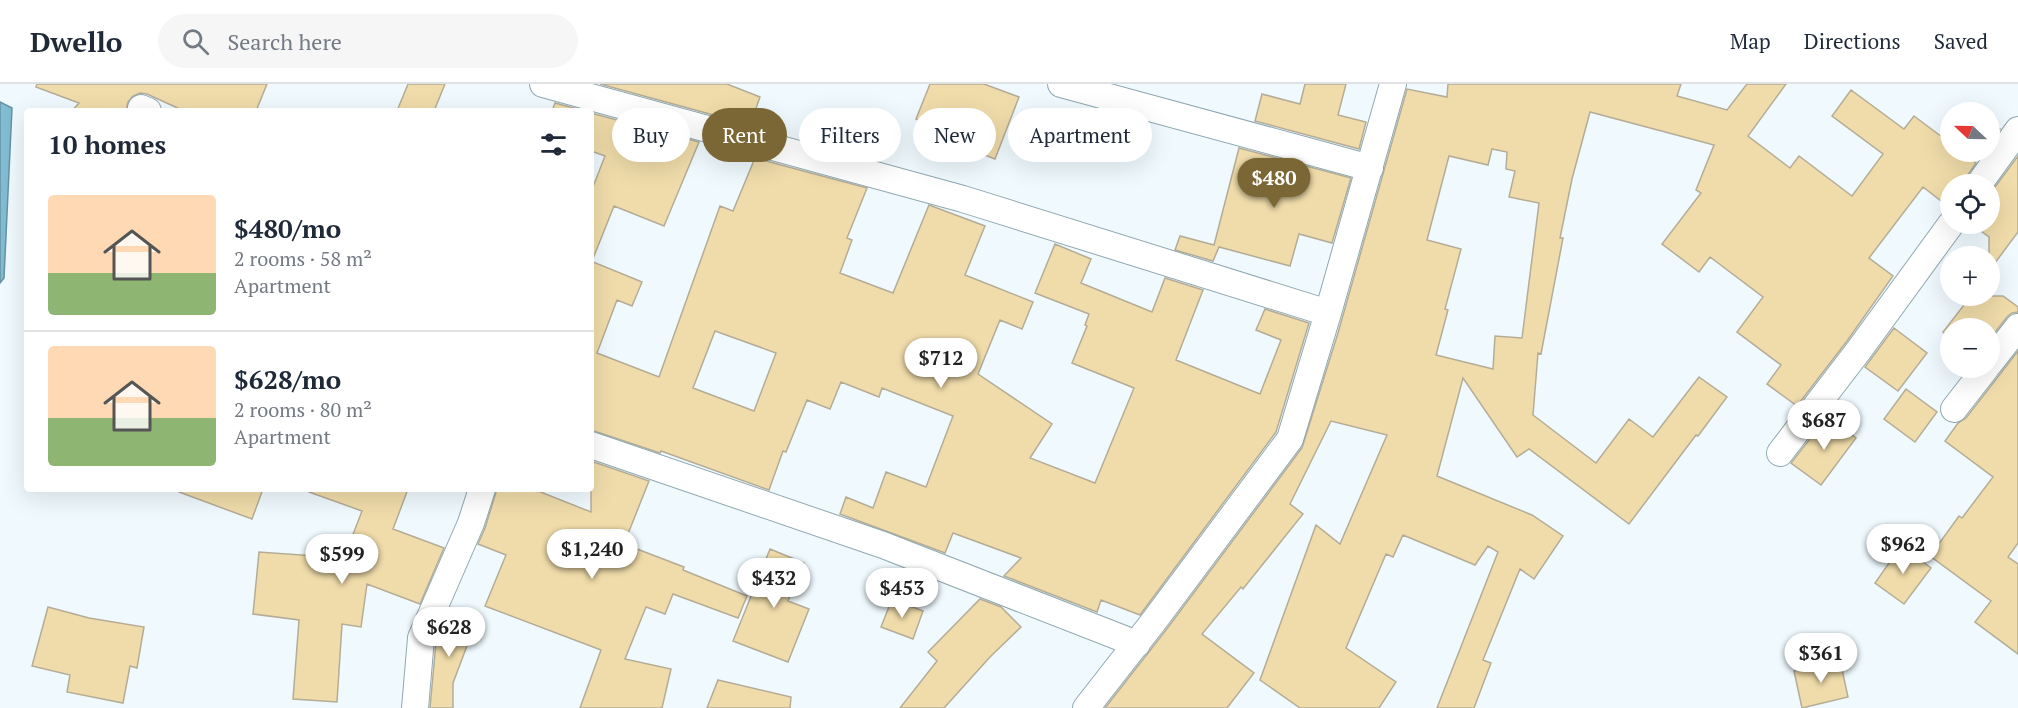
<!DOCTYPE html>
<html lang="en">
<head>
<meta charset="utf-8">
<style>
  :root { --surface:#fff; --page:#f6f6f7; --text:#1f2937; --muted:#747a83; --line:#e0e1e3; --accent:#7b6736 }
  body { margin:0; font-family:"PT Serif",serif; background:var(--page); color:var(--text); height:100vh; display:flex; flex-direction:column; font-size:22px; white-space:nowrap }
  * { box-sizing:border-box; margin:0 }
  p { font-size:20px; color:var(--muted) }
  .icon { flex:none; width:33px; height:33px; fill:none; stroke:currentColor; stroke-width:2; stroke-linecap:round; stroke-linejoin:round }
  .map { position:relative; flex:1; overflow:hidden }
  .drawer { position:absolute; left:24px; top:24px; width:570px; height:384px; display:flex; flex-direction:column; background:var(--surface); border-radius:6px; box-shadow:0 6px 24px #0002 }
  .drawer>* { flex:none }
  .top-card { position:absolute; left:612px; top:24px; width:570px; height:54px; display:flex; gap:12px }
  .needle { width:39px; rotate:292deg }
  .fabs { position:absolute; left:1940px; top:18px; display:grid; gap:12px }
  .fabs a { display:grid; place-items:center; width:60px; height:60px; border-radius:50%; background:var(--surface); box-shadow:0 6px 24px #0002; font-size:30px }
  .price { position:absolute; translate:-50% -51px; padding:0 14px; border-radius:21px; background:#fff; color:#222; font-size:20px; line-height:39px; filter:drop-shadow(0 2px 3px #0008) }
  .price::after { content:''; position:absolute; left:50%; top:36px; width:18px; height:14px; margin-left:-9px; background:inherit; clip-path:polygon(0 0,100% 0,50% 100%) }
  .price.current { background:var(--accent); color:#fff }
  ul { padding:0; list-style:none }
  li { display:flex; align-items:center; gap:18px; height:150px; padding:0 24px }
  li+li { border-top:2px solid var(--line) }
  li span { display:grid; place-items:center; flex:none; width:168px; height:120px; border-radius:6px; color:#555 }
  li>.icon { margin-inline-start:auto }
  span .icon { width:72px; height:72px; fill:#fffc; stroke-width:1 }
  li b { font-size:26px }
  h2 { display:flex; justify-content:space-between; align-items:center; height:72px; padding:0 24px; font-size:26px }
  .pill { padding:0 21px; border-radius:27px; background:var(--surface); box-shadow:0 6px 24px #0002; font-size:21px; line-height:54px }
  .pill.current { background:var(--accent); color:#fff }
  header { display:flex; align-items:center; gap:36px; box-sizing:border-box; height:84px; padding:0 30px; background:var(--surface); border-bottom:2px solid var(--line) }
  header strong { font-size:28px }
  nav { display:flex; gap:33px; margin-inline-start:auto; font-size:21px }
  .search { width:420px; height:54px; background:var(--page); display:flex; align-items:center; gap:15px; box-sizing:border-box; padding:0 21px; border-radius:33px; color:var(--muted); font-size:22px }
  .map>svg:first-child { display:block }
  .water { fill:#81bcd2; stroke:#6692a3; stroke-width:1.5 }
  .building { fill:#f0dcaa; stroke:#b5ac97; stroke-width:1.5; fill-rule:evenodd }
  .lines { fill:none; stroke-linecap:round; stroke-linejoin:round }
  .street-casing { stroke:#8fa8b1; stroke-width:28 }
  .street { stroke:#fff; stroke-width:26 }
</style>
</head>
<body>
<header>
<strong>Dwello</strong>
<div class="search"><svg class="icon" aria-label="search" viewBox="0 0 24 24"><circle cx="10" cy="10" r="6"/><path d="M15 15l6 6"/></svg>Search here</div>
<nav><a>Map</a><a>Directions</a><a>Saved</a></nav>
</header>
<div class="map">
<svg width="2018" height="624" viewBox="0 0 2018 624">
  <rect width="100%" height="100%" fill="#f0fafe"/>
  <path class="water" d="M0,18l12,6 -8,170 -4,5z"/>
  <path class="building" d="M37,0h230l-11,27h-72l-37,-17 -7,-1 -7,3 -5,6 -2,9h-54l7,-8 -43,-16z
    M408,0h37l-11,27h-37z
    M600,0h127l33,13 -10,28z
    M930,0h54l35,13 -24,62 -31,-12 3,-9 -51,-19z
    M1305,0h41l-8,31 28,7 -7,27 -104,-28 7,-27 38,10z
    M1448,0h233l-4,12 50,14 20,-26h39l-38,52 42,32 9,-12 53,40 31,-42 -51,-38 19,-26 53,39 10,-13 36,27v9h11l15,11 -9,13 -3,8h-14v24l-27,-21 -54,71 24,18 -46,65 -50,65 -30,-22 14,-19 -44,-33 26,-35 -53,-40 -11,15 -37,-28 39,-51 -5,-3 18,-45 -124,-33 -18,67 -12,59h3l-22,116 -3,-1 -5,62 63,48 33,-44 24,18 46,-60 28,20 -29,39 -2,-1 -67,89 -100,-75 -12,8 -54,-79 -26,98 95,39 31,21 -29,43 -14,-10 -37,91 8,3 -17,45h-37l61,-156 -10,-6 -13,19 -72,-30 -10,22 -7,-3 -40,94 50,34 -17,26h-79l-40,-28 56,-155 24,19 47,-109 -56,-14 -41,83 13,10 -60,75 -2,-2 -39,47 52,39 -27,35h-122l61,-78 136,-182 36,-115 69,-244 40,8zM1492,65l15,3 -1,17 9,2 -6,26 30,6 -17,135 -27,-2 -2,33 -57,-14 12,-45 -3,-1 16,-60 -34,-9 22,-84 39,9z
    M555,19l30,8h-33z
    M591,29l108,29 -35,84 -50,-20 -22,55 -1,-69 14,-36 -14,-5z
    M1989,36l11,9 -11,16z
    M1239,64l112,30 -19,65 -33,-9 -9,32 -71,-19 -6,14 -38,-11 5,-14 34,9z
    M2018,72v76l-29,39v-34l-18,-13h18v-29z
    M755,74l112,30 -20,50 5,2 -12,33 53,20 36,-88 56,21 -20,49 68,27 -11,27 -22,-9 -22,54 74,50 -22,34 65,25 39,-95 -62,-25 15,-37 -2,-1 4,-11 -54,-21 20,-49 36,15 -10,24 71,29 13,-34 38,12 -27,70 84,34 21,-54 -25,-10 9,-21 44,14 -33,109 -136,183 -39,-15 -4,12 -93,-36 17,-18 -68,-25 -8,20 -105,-39 6,-17 27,11 13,-36 40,15 27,-71 -71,-28 -3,9 -38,-15 -11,27 -23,-9 -21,52 -3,-1 -14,39 -108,-39 -1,2 -69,-23v-169l51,21 -10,24 -15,-6 -20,53 62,24 61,-171 13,5zM715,247l61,22 -22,58 -61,-23z
    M1971,212h32l15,11v5l-6,1 -5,4 -18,23v-12h-39v9l-7,-5z
    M1894,244l33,25 -29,38 -33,-24z
    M2018,267v192l-10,14 10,7v90l-43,-32 16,-21 -61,-45 29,-40 3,2 31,-41 -48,-36 13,-18 8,-5z
    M1906,305l31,23 -22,30 -31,-23z
    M1827,333l29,21 -35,47 -30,-22z
    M591,377l58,20 -25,63 60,23 -1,3 64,26 -9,22 -65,-24 -8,20 -19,-7 -21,52 46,10 -9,39h-82l21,-58 -116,-44 21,-51 -28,-11 7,-16 12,-39h36l58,23z
    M180,405h83l-11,30 -73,-27z
    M310,405h98l-15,40 51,19 -24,56 -53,-20 -6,43 -19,-3 -5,78 -44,-3 6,-79 -46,-6 6,-62 85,6 18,-47 -53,-19z
    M1901,462l30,22 -27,36 -29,-21z
    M770,465l34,14 -16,38 21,8 -21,53 -55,-21z
    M892,515l31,12 -10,28 -32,-12z
    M980,515l21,8 20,20 -31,30 -46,51h-44l37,-47 -9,-9z
    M48,523l41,11 55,9 -7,41 -7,-2 -7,37 -56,-11 3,-17 -38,-9z
    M449,528l27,10 -23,61v25h-23l6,-66z
    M1840,576l8,37 -46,11 -8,-37z
    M718,596l73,17 -1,11h-83z"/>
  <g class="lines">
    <defs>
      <path id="street" d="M543,0l420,115 365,114
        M1061,0l309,84
        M141,24l7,3
        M1979,100l39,-54
        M1989,280l29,-37
        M1954,325l32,-41
        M591,361l292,100 254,99
        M1780,369l79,-103 92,-126
        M415,624l6,-70 50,-115 11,-34
        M1086,624l68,-87 136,-182 38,-126 65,-229"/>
    </defs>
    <use href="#street" class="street-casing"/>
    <use href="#street" class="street"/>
  </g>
</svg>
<div class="fabs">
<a><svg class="needle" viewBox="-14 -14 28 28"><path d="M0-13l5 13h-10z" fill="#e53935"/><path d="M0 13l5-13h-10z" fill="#747a83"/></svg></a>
<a><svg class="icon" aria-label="locate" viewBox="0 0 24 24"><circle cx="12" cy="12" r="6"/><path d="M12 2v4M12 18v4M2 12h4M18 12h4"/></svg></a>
<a>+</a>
<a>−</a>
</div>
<b class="price current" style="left:1274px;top:125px">$480</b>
<b class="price" style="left:941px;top:305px">$712</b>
<b class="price" style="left:1824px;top:367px">$687</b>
<b class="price" style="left:1903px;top:491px">$962</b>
<b class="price" style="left:592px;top:496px">$1,240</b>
<b class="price" style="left:342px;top:501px">$599</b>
<b class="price" style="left:774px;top:525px">$432</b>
<b class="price" style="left:902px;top:535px">$453</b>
<b class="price" style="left:449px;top:574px">$628</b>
<b class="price" style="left:1821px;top:600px">$361</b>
<div class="top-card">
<a class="pill">Buy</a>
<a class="pill current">Rent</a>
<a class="pill">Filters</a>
<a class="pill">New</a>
<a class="pill">Apartment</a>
</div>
<section class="drawer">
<h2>10 homes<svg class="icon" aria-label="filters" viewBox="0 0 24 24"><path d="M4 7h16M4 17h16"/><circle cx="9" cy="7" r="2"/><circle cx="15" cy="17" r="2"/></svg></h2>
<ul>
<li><span style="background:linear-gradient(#ffd9b3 65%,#8fb573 0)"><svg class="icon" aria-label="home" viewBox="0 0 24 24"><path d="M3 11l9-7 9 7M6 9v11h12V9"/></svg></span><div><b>$480/mo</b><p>2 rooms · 58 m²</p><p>Apartment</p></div></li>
<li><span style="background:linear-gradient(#ffd9b3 60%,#8fb573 0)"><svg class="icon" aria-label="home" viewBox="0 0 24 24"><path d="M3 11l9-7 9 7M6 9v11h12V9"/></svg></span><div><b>$628/mo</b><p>2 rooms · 80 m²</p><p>Apartment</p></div></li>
</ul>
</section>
</div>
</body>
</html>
